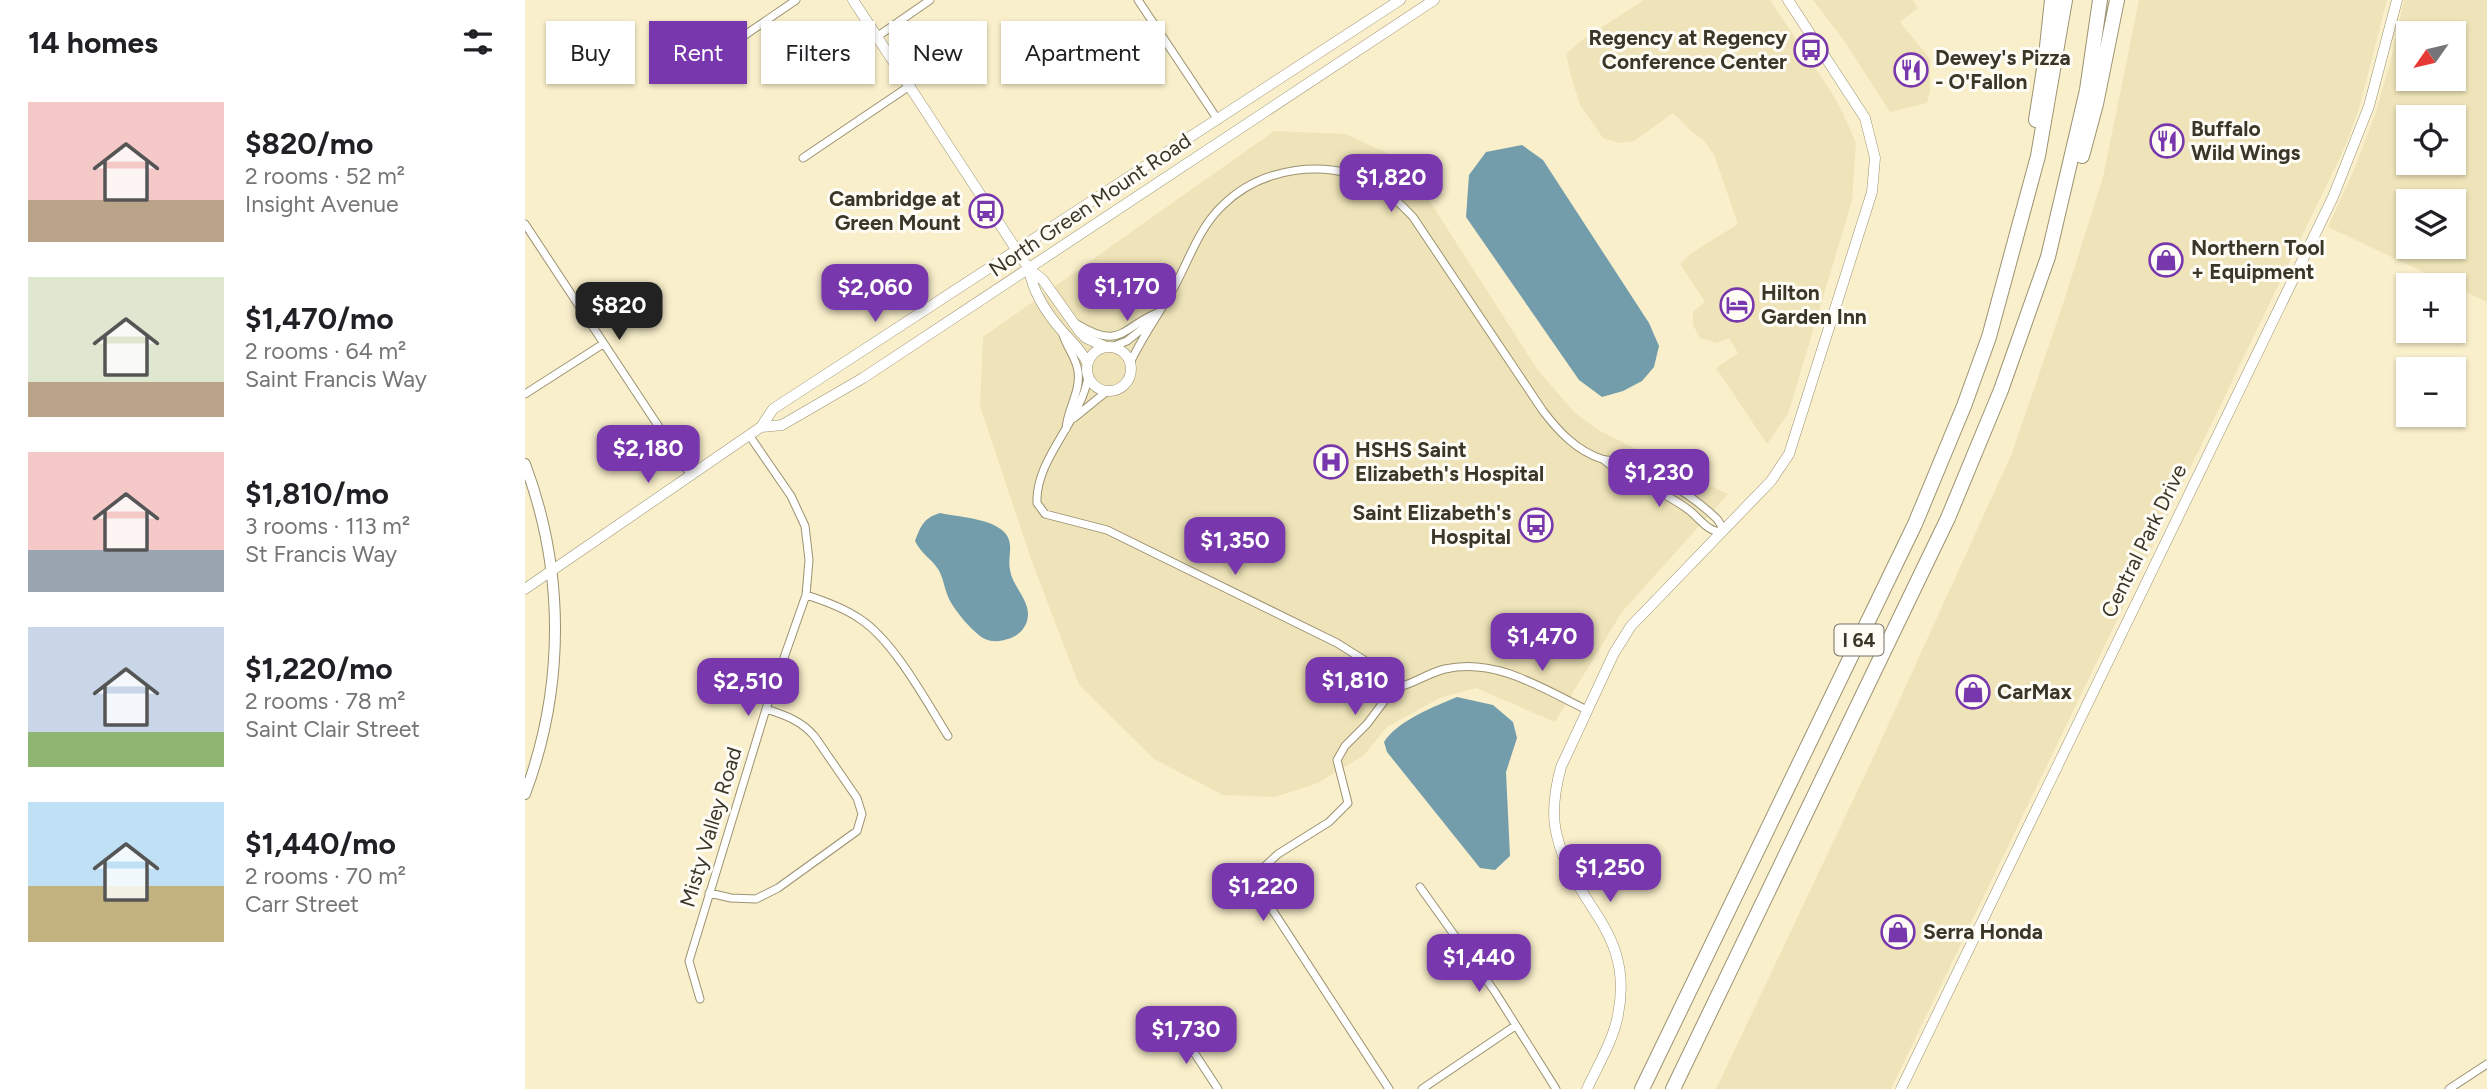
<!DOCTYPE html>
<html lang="en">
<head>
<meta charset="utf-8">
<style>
  :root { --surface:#fff; --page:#f2f2f2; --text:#202124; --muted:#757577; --accent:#7837ac }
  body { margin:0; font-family:Figtree,sans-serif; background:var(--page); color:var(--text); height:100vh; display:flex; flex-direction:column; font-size:26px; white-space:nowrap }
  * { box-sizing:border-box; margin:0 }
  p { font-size:23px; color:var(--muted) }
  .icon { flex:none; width:38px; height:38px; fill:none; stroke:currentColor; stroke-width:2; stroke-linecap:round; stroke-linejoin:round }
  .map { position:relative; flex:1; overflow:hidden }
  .side { display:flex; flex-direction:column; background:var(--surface); width:525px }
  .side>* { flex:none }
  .guide { position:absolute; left:21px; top:21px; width:665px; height:63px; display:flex; gap:14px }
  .needle { width:46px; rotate:236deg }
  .fabs { position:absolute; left:1871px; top:21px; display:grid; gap:14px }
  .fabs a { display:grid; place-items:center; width:70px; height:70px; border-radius:0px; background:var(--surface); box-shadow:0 2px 5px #0004; font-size:35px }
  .price { position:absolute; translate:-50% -60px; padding:0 16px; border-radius:14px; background:var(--accent); color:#fff; font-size:23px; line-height:46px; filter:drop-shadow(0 2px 4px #0008) }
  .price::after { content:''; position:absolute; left:50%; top:42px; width:21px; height:16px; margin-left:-10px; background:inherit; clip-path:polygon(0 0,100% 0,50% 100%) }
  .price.current { background:#222; color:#fff }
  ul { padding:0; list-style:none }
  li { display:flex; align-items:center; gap:21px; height:175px; padding:0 28px }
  li span { display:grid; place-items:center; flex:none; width:196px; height:140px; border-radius:0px; color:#555 }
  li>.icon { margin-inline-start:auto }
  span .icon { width:84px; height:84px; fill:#fffc; stroke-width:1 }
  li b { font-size:30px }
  h2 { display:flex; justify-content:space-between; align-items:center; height:84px; padding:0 28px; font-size:30px }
  .pill { padding:0 24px; border-radius:0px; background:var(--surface); box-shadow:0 2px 5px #0004; font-size:24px; line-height:63px }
  .pill.current { background:var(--accent); color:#fff }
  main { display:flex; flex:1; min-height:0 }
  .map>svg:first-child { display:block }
  .built { fill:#efe4b9; fill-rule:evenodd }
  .water { fill:#739dab }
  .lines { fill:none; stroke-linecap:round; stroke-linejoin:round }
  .minor-casing { stroke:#9b9270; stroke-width:9 }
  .tertiary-casing { stroke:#9b9270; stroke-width:11 }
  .secondary-casing { stroke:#9b9270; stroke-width:12 }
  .motorway-casing { stroke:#9b9270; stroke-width:16 }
  .minor { stroke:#fff; stroke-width:7 }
  .tertiary { stroke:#fff; stroke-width:10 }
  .secondary { stroke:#fff; stroke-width:10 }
  .motorway { stroke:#fff; stroke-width:14 }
  .labels { text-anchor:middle; stroke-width:6; stroke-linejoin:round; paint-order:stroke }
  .shield { fill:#fefcf5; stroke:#757166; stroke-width:2 }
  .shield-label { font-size:19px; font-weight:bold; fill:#3a3628 }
  .poi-label { font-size:21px; font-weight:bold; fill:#3a3628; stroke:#fefcf5; text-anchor:start }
  .street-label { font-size:21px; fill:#3a3628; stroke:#fefcf5 }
</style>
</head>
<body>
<main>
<section class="side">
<h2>14 homes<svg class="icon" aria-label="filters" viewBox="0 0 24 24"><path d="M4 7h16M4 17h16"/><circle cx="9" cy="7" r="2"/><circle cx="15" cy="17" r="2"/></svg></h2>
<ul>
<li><span style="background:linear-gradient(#f6c9c9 70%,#b9a48a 0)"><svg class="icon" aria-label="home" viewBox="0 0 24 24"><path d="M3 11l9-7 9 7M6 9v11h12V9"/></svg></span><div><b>$820/mo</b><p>2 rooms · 52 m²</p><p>Insight Avenue</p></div></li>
<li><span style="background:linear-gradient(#dfe7d0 75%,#b9a48a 0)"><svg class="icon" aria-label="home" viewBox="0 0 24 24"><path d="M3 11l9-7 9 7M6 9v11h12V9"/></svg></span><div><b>$1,470/mo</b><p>2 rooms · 64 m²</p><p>Saint Francis Way</p></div></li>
<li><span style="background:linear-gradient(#f6c9c9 70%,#9aa5b1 0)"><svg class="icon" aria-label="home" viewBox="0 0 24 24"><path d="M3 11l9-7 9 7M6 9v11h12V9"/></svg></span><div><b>$1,810/mo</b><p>3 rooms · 113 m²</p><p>St Francis Way</p></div></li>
<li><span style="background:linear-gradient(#c9d6e8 75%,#8fb573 0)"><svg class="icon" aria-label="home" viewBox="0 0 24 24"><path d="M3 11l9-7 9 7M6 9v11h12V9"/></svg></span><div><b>$1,220/mo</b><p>2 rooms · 78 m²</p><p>Saint Clair Street</p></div></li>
<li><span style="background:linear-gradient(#bfe0f5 60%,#c2b280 0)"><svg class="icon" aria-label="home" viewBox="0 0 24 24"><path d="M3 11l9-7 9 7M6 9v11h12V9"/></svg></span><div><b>$1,440/mo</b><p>2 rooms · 70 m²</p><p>Carr Street</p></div></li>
</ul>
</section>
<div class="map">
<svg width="1962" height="1089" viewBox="0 0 1962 1089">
  <rect width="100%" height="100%" fill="#f9efcb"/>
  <path class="built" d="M1119,0h126l60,90 12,21 14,32 -4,58 -64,213 -21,30 -51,-76 22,-15 -9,-15 -12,5 -17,-5 -7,-13v-13l12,-10 -25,-38 10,-10 48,-30 -24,-69 -9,-13 -14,-11 -18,-18 -39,28 -15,2 -16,-5 -23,-33 -9,-29 -5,-22 16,-14z
    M1288,0h100l5,8 -18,14 30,37v32l-3,12 -37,9 -45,-70z
    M1614,0h248l-28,109 -14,38 -454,942h-175l157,-331 139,-305 50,-146 41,-130z
    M1879,0h83v302l-159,-75 26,-57 21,-56 14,-47zM1928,33v46h-45v-46zM1928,117v46h-45v-46zM1883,201h45v46h-45z
    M749,131l72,3 58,27 133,208 37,43 24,18 130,64 -106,118 -67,110 -79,-34 -36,10 -53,29 -23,28 -46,28 -43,14 -52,-2 -69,-36 -75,-74 -47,-123 -52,-156 3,-69z"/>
  <path class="water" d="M997,145l21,15 106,163 10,23 -5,21 -12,14 -19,10 -21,6 -23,-17 -113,-163 3,-42 17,-23z
    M415,513c19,4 47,5 62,17 14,12 5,25 8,40 2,15 18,29 18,44 0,11 -7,20 -17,24 -9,3 -17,5 -26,1 -12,-6 -34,-32 -38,-45 -3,-8 -4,-17 -9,-25 -7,-11 -16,-14 -23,-28 6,-16 9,-23 25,-28z
    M932,697l36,8 20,17 4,16 -11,34 4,84 -15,14 -15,-2 -93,-116 -3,-10c13,-21 51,-36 73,-45z"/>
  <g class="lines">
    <defs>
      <path id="minor" d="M613,0l80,120
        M353,36l52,-36
        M204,46l67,-46
        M278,158l108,-73
        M0,224l165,250
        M552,324c44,27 45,3 80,-11
        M538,335c4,13 13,22 15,36 3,21 -11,38 -12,58
        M586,347l16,-6 25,-20
        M605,363c12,-26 29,-49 43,-74 16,-28 25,-60 49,-83 39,-39 106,-49 154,-21 14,9 26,20 37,32l130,194c16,21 34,40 59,48 7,2 15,1 22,4 34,12 67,31 93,56l4,6 1,7c-14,0 -22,-13 -32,-21 -26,-21 -60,-29 -86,-51
        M563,377c-7,44 -53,82 -51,126l8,11 62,16 230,113 35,22 22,23c17,-2 33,-15 51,-19 51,-12 98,20 142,41
        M0,394l78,-50
        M549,418l32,-26
        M281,595c19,6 38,13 54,24 34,22 66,82 88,117
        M895,887l75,105 61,97
        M184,893l22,5 25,1 22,-11 79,-57 5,-17 -5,-16 -42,-61c-13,-16 -30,-22 -49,-28
        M175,999l-11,-38 77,-252 40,-114 3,-35 -4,-34 -14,-30 -42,-61
        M653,1028l40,61
        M864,1089l-129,-198v-12l4,-12 14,-13 51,-32 19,-19 -11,-43 8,-14 22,-22 27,-36
        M897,1089l93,-63
        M1924,1089l38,-25"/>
      <path id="tertiary" d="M328,0l176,269 14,11 37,52 6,6 20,9
        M504,269c4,24 18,45 34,63 9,10 18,18 24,30
        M562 369a22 22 0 1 1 44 0a22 22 0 1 1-44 0Z
        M236,427l21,-2 81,-47 571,-378
        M0,589l236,-162 12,-18 627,-409
        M1062,1089c11,-24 26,-48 31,-74 17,-85 -45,-110 -61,-179 -6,-22 -2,-47 4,-69l53,-114 17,-27 140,-145 18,-27 83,-262 3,-34 -10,-40 -77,-118
        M1376,1089l432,-892 36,-91 28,-106"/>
      <path id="secondary" d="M0,464c40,107 40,223 0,330"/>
      <path id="motorway" d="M1511,120l10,-64 6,-56
        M1557,156l14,-52 21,-104
        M1117,1089l273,-565 49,-118 25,-69 49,-181 27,-156
        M1148,1089l275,-571 53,-128 47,-133 39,-167 13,-90"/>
    </defs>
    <use href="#minor" class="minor-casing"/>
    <use href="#tertiary" class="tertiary-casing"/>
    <use href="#secondary" class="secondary-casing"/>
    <use href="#motorway" class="motorway-casing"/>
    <use href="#minor" class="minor"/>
    <use href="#tertiary" class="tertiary"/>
    <use href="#secondary" class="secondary"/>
    <use href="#motorway" class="motorway"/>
  </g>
  <defs>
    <symbol id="bus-ring" viewBox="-11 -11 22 22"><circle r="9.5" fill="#fefcf5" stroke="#7837ac" stroke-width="1.5"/><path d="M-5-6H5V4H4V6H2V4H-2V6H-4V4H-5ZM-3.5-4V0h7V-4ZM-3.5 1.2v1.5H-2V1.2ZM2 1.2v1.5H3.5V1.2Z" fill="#7837ac"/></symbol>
    <symbol id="restaurant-ring" viewBox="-11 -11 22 22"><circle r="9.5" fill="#fefcf5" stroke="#7837ac" stroke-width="1.5"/><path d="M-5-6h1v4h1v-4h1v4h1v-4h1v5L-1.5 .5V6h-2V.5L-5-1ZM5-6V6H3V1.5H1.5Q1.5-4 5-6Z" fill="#7837ac"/></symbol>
    <symbol id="shop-ring" viewBox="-11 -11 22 22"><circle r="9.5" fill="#fefcf5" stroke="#7837ac" stroke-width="1.5"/><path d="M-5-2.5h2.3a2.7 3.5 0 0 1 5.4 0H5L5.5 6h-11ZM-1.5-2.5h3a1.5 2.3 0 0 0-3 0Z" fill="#7837ac"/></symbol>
    <symbol id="hotel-ring" viewBox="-11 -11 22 22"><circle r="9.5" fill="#fefcf5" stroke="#7837ac" stroke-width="1.5"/><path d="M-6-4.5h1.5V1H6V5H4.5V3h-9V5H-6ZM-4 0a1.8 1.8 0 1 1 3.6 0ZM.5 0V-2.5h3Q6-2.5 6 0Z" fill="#7837ac"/></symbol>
    <symbol id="hospital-ring" viewBox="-11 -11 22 22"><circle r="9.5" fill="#fefcf5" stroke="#7837ac" stroke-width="1.5"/><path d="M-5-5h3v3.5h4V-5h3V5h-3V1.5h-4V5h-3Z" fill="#7837ac"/></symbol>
  </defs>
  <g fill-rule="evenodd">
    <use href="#bus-ring" x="1267" y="31" width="38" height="38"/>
    <use href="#restaurant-ring" x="1367" y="51" width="38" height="38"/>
    <use href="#restaurant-ring" x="1623" y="122" width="38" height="38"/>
    <use href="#bus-ring" x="442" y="192" width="38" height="38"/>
    <use href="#shop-ring" x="1622" y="241" width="38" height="38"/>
    <use href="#hotel-ring" x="1193" y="286" width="38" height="38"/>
    <use href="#hospital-ring" x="787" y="443" width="38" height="38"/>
    <use href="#bus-ring" x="992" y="506" width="38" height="38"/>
    <use href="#shop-ring" x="1429" y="673" width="38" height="38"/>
    <use href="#shop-ring" x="1354" y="913" width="38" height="38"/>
  </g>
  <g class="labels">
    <rect class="shield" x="1309.5" y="624.5" width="49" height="31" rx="5"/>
    <g class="shield-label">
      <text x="1334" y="647">I 64</text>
    </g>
    <g class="poi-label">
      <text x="1262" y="45" text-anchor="end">Regency at Regency<tspan x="1262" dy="24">Conference Center</tspan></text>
      <text x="1410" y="65">Dewey's Pizza<tspan x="1410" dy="24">- O'Fallon</tspan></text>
      <text x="1666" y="136">Buffalo<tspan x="1666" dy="24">Wild Wings</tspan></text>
      <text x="436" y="206" text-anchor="end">Cambridge at<tspan x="436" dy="24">Green Mount</tspan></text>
      <text x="1666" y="255">Northern Tool<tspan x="1666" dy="24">+ Equipment</tspan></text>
      <text x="1236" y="300">Hilton<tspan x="1236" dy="24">Garden Inn</tspan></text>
      <text x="830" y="457">HSHS Saint<tspan x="830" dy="24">Elizabeth's Hospital</tspan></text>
      <text x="986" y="520" text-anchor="end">Saint Elizabeth's<tspan x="986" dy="24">Hospital</tspan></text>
      <text x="1472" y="699">CarMax</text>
      <text x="1398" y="939">Serra Honda</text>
    </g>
    <g class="street-label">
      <text transform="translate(565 205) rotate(-34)" y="7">North Green Mount Road</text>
      <text transform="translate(1619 541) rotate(-64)" y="7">Central Park Drive</text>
      <text transform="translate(186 827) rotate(-73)" y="7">Misty Valley Road</text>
    </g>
  </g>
</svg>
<div class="fabs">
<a><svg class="needle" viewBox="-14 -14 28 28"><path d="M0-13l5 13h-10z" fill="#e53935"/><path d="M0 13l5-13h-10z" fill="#757577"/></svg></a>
<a><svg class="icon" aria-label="locate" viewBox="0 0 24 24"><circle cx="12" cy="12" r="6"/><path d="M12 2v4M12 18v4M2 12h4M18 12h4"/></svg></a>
<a><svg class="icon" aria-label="layers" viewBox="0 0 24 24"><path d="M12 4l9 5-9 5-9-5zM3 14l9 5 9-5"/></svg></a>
<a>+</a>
<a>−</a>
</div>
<b class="price" style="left:866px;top:214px">$1,820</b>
<b class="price" style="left:602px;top:323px">$1,170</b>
<b class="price" style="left:350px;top:324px">$2,060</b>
<b class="price current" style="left:94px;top:342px">$820</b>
<b class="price" style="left:123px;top:485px">$2,180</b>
<b class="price" style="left:1134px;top:509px">$1,230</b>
<b class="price" style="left:710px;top:577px">$1,350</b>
<b class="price" style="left:1017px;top:673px">$1,470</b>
<b class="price" style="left:830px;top:717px">$1,810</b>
<b class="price" style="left:223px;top:718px">$2,510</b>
<b class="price" style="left:1085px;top:904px">$1,250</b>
<b class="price" style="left:738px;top:923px">$1,220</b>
<b class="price" style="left:954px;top:994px">$1,440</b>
<b class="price" style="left:661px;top:1066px">$1,730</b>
<div class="guide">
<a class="pill">Buy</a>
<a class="pill current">Rent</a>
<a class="pill">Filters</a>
<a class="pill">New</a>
<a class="pill">Apartment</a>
</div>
</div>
</main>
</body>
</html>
